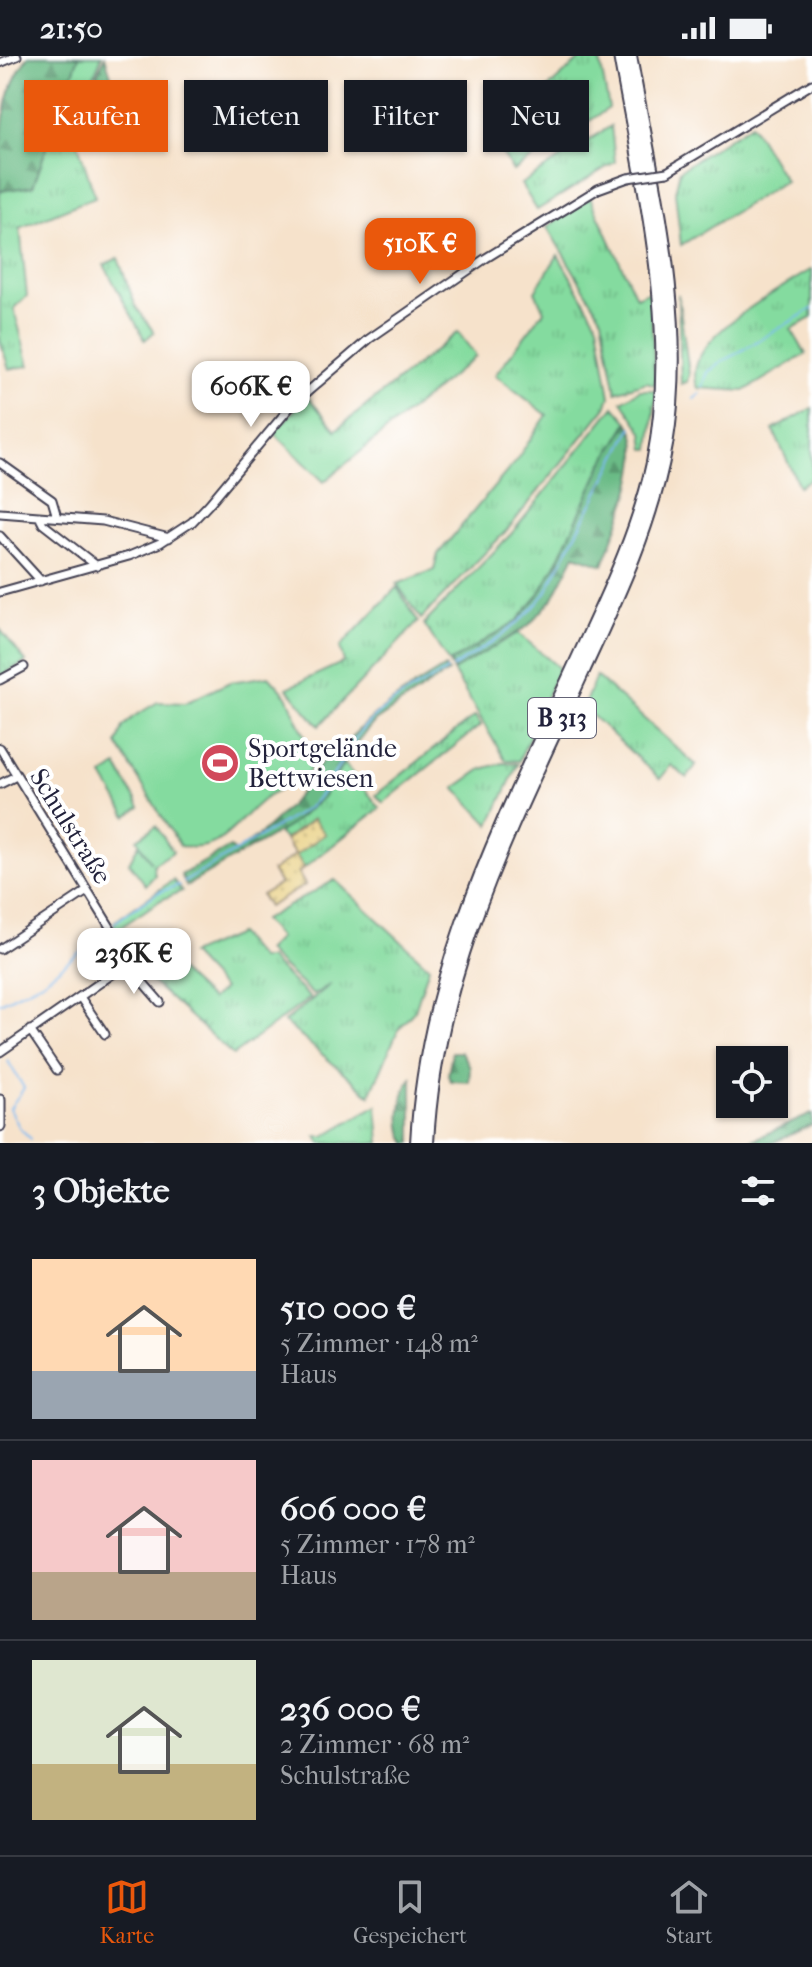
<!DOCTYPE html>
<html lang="de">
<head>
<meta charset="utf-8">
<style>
  :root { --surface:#171b24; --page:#242831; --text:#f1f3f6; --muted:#9ea1a6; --line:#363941; --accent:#ea580c }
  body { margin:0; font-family:"IM FELL French Canon",serif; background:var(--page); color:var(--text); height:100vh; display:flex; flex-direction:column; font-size:30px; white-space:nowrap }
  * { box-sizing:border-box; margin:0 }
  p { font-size:26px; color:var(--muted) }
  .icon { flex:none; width:44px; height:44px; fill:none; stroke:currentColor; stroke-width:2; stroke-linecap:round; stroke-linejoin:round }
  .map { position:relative; height:1087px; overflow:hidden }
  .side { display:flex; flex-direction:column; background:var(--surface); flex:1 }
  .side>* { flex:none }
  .guide { position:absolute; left:24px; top:24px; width:764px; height:72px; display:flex; gap:16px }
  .controls { position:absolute; left:716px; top:990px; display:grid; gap:16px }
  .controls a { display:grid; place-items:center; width:72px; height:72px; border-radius:0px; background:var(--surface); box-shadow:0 2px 6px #0004; font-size:40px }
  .price { position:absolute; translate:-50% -68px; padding:0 18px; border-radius:16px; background:#fff; color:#222; font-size:26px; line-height:52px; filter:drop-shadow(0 2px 4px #0008) }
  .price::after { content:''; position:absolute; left:50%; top:48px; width:24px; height:18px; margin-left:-12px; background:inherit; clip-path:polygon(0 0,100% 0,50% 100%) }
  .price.selected { background:var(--accent); color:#fff }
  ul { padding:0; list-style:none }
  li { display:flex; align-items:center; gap:24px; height:200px; padding:0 32px }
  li+li { border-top:2px solid var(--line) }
  li span { display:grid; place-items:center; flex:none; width:224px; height:160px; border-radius:0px; color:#555 }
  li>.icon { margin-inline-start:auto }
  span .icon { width:96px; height:96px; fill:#fffc; stroke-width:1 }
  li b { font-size:34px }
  h2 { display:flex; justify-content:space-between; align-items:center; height:96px; padding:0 32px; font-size:34px }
  .tag { padding:0 28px; border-radius:0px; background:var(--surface); box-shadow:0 2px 6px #0004; font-size:28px; line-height:72px }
  .tag.selected { background:var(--accent); color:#fff }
  .status { display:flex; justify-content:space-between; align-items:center; height:56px; padding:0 40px; background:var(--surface); direction:ltr }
  .status svg { height:22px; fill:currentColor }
  .tabs { display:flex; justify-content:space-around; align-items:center; height:112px; border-top:2px solid var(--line); background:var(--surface); font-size:22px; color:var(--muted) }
  .tabs a { display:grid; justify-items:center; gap:4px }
  .tabs .selected { color:var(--accent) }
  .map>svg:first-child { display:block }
  .grass { fill:url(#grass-tufts); stroke:#537e6d; stroke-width:2 }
  .forest { fill:url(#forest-firs); stroke:#466e60; stroke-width:2 }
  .sand { fill:url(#sand-dots); stroke:#887e6c; stroke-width:2 }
  .park { fill:#84db9f; stroke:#537e6d; stroke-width:2 }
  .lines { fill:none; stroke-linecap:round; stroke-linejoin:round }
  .stream { stroke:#7dbbf1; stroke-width:2 }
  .minor-casing { stroke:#423f51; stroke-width:11 }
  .tertiary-casing { stroke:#423f51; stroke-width:13 }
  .trunk-casing { stroke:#423f51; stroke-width:16 }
  .minor { stroke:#fff; stroke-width:7 }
  .tertiary { stroke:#fff; stroke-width:9 }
  .trunk { stroke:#fff; stroke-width:12 }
  .minor-bridge-casing { stroke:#423f51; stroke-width:11; stroke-linecap:butt }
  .minor-bridge { stroke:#fff; stroke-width:7 }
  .labels { text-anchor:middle; stroke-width:8; stroke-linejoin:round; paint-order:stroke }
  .shield { fill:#fff; stroke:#646476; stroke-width:2 }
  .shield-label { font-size:24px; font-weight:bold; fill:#22223b }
  .poi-label { font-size:26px; fill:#22223b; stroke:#fff; text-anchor:start }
  .street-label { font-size:26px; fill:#22223b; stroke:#fff }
</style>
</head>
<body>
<div class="status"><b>21:50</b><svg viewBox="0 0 49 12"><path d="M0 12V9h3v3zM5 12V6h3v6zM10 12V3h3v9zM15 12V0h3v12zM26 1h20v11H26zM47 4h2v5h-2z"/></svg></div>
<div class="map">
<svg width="812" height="1087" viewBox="0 0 812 1087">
  <defs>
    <pattern id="grass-tufts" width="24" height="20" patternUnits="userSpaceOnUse" patternTransform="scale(2)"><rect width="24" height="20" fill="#84db9f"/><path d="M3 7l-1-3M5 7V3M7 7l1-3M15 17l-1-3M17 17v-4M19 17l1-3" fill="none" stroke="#72bc8a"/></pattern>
    <pattern id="forest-firs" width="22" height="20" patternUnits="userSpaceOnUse" patternTransform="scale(2)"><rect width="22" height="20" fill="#6bbb86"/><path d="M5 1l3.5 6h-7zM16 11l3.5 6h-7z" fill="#58986f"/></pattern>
    <pattern id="sand-dots" width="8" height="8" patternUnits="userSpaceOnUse" patternTransform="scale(2)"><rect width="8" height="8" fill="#eeda9e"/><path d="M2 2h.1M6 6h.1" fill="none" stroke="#ccbb89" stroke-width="1.8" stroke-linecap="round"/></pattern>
  </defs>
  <rect width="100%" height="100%" fill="#fff"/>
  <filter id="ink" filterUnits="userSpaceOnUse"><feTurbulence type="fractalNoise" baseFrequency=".0125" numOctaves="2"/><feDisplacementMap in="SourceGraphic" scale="16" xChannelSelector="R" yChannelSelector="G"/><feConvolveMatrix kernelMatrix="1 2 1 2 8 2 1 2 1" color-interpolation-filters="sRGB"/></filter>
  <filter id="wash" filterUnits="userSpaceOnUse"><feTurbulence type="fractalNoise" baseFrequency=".006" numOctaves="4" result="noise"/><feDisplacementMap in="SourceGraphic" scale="32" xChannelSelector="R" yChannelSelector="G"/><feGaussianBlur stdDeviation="1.8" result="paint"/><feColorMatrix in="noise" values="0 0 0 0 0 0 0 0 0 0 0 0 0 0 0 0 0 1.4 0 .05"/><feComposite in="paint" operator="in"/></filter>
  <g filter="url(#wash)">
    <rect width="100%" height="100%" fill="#f6e2cb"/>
    <path class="grass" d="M79,0h23l-29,72 22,69 -75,31 7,68 -13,13 15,57 -20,3 -9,-29v-149l33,-5z
      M584,0h15l10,52 -96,63 -23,-38 45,-29 4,-8z
      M751,68l34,57 -104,64 -6,-53 5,-22z
      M611,70l4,36 -78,48 -16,-26z
      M590,141l46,100 14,-6 5,94 -8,-3 -31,10 -14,-74 -55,-91z
      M558,199l40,69 12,73 -4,10 -98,122 -87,90 -24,-35 37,-14 4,-16 77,-92 32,-47 -52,-40 49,-64 -9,-20z
      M118,202l18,49 18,25 -9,8 -41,-75z
      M812,213v49l-21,11 15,25 -62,37 -46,-3c-22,-46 81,-98 114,-119z
      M678,238l11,80 -2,8 -6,2z
      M458,276l18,24 -152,126 -50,-49 33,-37 29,34z
      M640,334h15l1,7 -6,52h-5l-2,-17 -21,-31z
      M614,350l14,16 -27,45 -41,90 -22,39 -20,24 -69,43 -25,-39 88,-91z
      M812,352v70l-13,8 -26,-56z
      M397,531l21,35 -99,104 -32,-38 57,-26 -4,-15z
      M0,573l26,33 -26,14z
      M518,577l41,35 -40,93 -14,-1 -52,-89z
      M596,620l100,89 -9,13 -16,-13 -11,14 -77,-72z
      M475,660l6,9 -98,78 -7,-8z
      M344,707l36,45 -76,60 -9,-13 30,-21 -12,-15 -28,21 -7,-7 44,-35z
      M503,707l15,1 -28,61 -35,-37 27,-19z
      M173,824l9,11 -21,9 -46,31 -1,-9z
      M335,824l94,87 -14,43 -17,20 -28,65 -86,-73 47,-38 -18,11 -47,-44 13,-13 -16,-18z
      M238,878l22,25h9l41,39 -77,57 -89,-80 26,-13 41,38 12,-11 -33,-35z
      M377,1049l3,38h-59l-4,-7h7z"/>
    <path class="forest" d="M29,0h50l-46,130 -33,5c0,-46 0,-100 29,-135z
      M105,1l12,37 -11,5 -9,-25z
      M628,366c24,33 -12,106 -25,143l-28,-10 -23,45 -24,26 -75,45 -4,-8 69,-43 20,-24 22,-39 41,-90z
      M445,611l3,5 -73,49 -30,35 -5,-7c31,-35 65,-58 105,-82z
      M330,692l14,15 -22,35 -33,28 -103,60 -5,-11 49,-28 5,5c42,-26 71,-62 95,-104z
      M452,996h9l9,15 -1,15 -18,-1 -3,-6z
      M412,1022v65h-5c-11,-15 -7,-52 5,-65z
      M812,1058v11l-40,18h-27z"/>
    <path class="sand" d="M313,763l12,15 -29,21 8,13 -6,5 7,12 -37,22 -7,-12 19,-11 -8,-13 23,-16 -10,-15z"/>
    <path class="park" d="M269,620l18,20 26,58 -4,18c-15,9 -31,17 -45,27 -30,22 -40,56 -84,47l-63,-102 6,-17 10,-10 25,-15 27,1 45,-21z
      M117,710l23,41 -13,9 -24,-40z
      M156,770l17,26 -20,13 2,10 -9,10 -17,-22 10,-19 12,18 -14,-23z"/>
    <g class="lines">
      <path class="stream" d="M703,330l5,-14 14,-10 90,-53
        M694,343l6,-5
        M452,612c35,-23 67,-40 93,-74l87,-167
        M184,826l124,-74c27,-24 35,-61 61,-86 20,-21 53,-36 78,-52
        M114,867l43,-30 22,-8
        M0,947l42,-21 65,-52
        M8,1005l16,27 -14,20 9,19 12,12"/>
    </g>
  </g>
  <g filter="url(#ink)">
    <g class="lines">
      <defs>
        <path id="minor" d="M0,7l17,-7
          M667,116l145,-88
          M0,407l52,37 5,17
          M0,457l103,8 66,17
          M39,460l4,8 54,42
          M0,480l41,45
          M0,536l129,-36 31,-13 32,-21 17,-18 82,-98 78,-67 117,-81 112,-69 30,-11
          M0,624l24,-13
          M0,692l126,205 1,11 33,38
          M0,728l16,-8
          M0,893l87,-58
          M80,941l25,37
          M30,974l27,40
          M0,996l127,-88"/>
        <path id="tertiary" d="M0,1044v26"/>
        <path id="trunk" d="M417,1087c9,-176 86,-321 158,-478 30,-65 63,-131 78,-202 27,-134 -10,-275 -33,-407
          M427,1087c9,-175 85,-317 156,-472 34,-73 69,-146 83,-226 22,-128 -14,-264 -36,-389"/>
      </defs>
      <use href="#minor" class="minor-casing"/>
      <use href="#tertiary" class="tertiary-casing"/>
      <use href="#trunk" class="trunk-casing"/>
      <use href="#minor" class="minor"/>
      <use href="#tertiary" class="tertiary"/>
      <use href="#trunk" class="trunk"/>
      <defs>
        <path id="minor-bridge" d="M628,122l39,-6"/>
      </defs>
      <use href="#minor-bridge" class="minor-bridge-casing"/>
      <use href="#minor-bridge" class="minor-bridge"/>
    </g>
  </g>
  <defs>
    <symbol id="stadium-disc" viewBox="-11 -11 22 22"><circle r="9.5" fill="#d1495b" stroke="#fff"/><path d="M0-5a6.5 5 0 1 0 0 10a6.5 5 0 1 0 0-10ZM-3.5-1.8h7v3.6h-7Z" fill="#fff"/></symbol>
  </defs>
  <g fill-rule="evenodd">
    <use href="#stadium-disc" x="198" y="685" width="44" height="44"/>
  </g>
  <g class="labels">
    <rect class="shield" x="528" y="642" width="68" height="40" rx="6"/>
    <g class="shield-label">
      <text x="562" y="670">B 313</text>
    </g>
    <g class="poi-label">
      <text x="248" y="701">Sportgelände<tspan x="248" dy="30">Bettwiesen</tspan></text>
    </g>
    <g class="street-label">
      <text transform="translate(71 770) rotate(58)" y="9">Schulstraße</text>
    </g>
  </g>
</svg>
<div class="controls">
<a><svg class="icon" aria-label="locate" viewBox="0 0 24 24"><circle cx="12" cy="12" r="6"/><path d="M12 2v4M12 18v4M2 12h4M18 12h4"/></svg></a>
</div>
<b class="price selected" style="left:420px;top:230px">510K €</b>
<b class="price" style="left:251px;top:373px">606K €</b>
<b class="price" style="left:134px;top:940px">236K €</b>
<div class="guide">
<a class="tag selected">Kaufen</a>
<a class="tag">Mieten</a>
<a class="tag">Filter</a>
<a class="tag">Neu</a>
</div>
</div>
<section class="side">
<h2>3 Objekte<svg class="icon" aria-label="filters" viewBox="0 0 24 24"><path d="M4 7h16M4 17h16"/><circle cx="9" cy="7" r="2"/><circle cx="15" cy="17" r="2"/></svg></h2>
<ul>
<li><span style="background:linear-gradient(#ffd9b3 70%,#9aa5b1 0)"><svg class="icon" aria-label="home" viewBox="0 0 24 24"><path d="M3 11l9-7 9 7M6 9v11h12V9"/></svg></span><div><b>510 000 €</b><p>5 Zimmer · 148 m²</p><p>Haus</p></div></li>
<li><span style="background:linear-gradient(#f6c9c9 70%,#b9a48a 0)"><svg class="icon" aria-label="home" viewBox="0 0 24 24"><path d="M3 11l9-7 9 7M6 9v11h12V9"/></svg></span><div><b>606 000 €</b><p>5 Zimmer · 178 m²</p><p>Haus</p></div></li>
<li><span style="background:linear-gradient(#dfe7d0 65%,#c2b280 0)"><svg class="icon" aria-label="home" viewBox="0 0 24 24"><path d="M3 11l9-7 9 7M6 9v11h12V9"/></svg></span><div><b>236 000 €</b><p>2 Zimmer · 68 m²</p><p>Schulstraße</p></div></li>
</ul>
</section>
<nav class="tabs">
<a class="selected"><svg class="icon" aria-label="map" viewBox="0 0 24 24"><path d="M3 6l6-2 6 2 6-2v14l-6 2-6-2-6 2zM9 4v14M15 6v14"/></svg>Karte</a>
<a><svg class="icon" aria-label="saved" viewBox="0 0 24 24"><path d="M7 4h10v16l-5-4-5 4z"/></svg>Gespeichert</a>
<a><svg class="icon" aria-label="home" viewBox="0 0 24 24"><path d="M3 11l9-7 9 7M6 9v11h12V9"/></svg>Start</a>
</nav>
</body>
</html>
